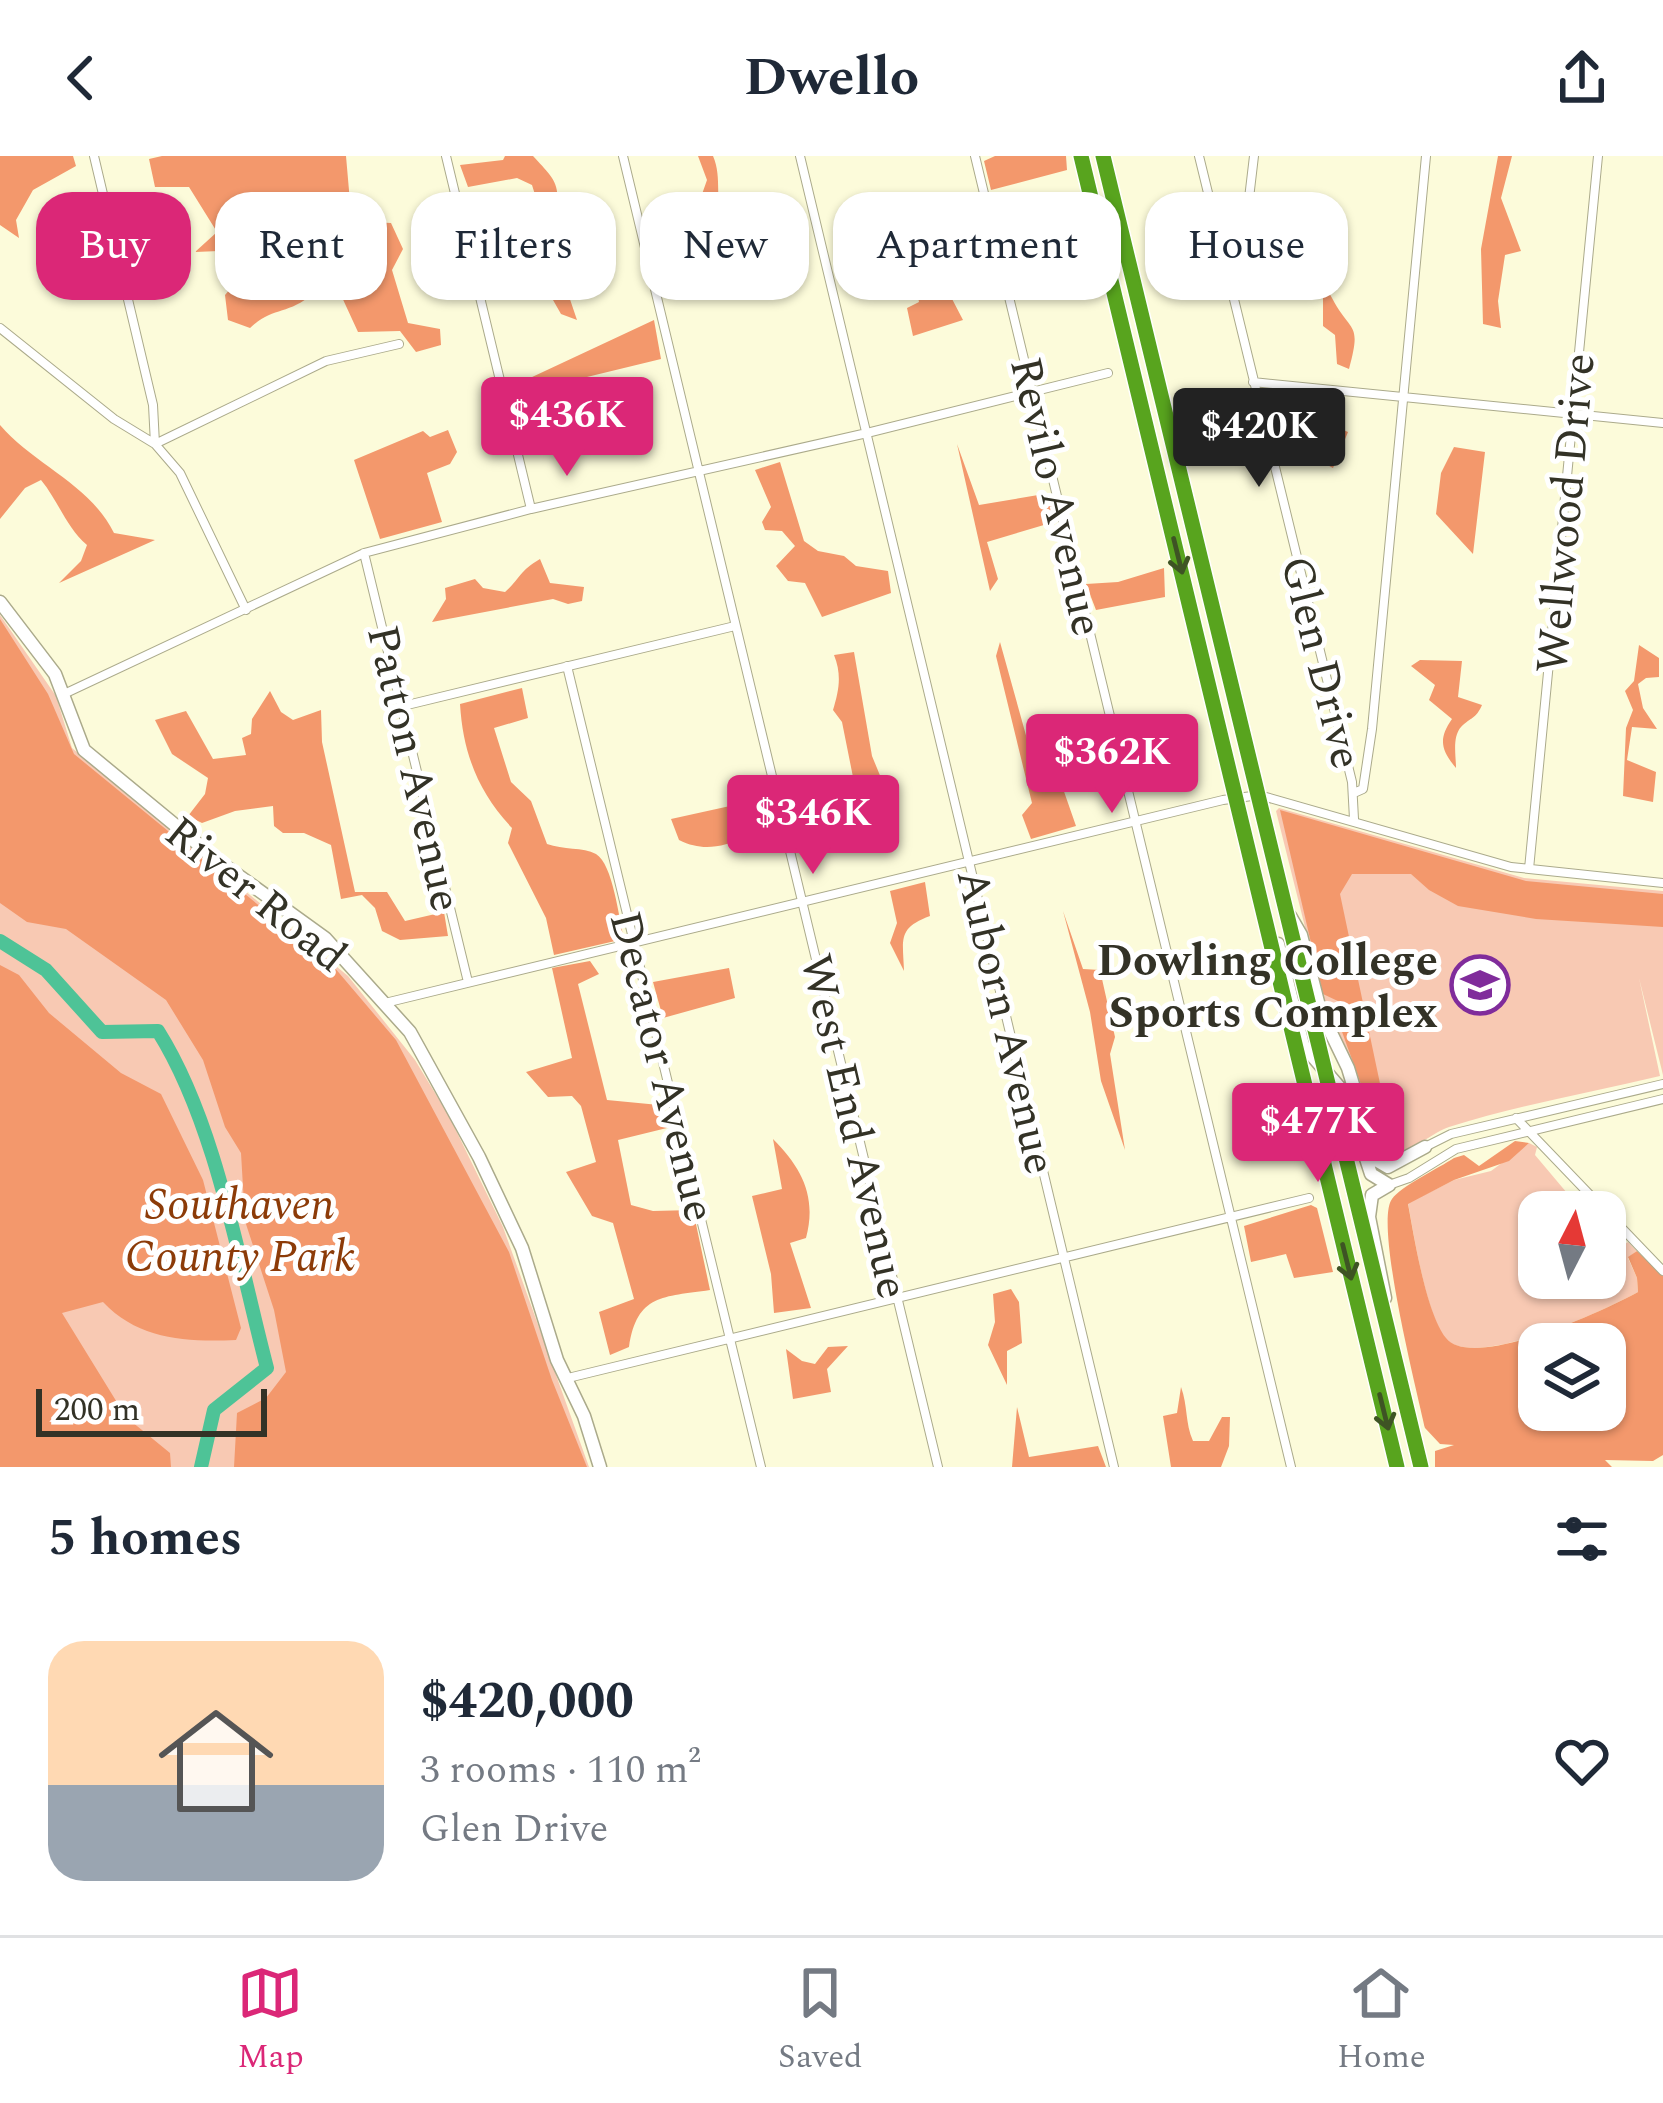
<!DOCTYPE html>
<html lang="en">
<head>
<meta charset="utf-8">
<style>
  :root { --surface:#fff; --page:#f2f2f3; --text:#1f2937; --muted:#747a83; --line:#e0e1e3; --accent:#db2777 }
  body { margin:0; font-family:Spectral,serif; background:var(--page); color:var(--text); height:100vh; display:flex; flex-direction:column; font-size:45px; white-space:nowrap }
  * { box-sizing:border-box; margin:0 }
  p { font-size:39px; color:var(--muted) }
  .icon { flex:none; width:66px; height:66px; fill:none; stroke:currentColor; stroke-width:2; stroke-linecap:round; stroke-linejoin:round }
  .map { position:relative; height:1311px; overflow:hidden }
  .sheet { display:flex; flex-direction:column; background:var(--surface); flex:1 }
  .sheet>* { flex:none }
  .top-card { position:absolute; left:36px; top:36px; width:1593px; height:108px; display:flex; gap:24px }
  .needle { width:78px; rotate:6deg }
  .fabs { position:absolute; left:1518px; top:1035px; display:grid; gap:24px }
  .fabs a { display:grid; place-items:center; width:108px; height:108px; border-radius:24px; background:var(--surface); box-shadow:0 3px 9px #0004; font-size:60px }
  .scale { position:absolute; left:36px; bottom:30px; width:231px; box-sizing:border-box; padding-left:12px; border:6px solid #333226; border-top:0; font-size:33px; line-height:42px; white-space:nowrap; color:#333226; -webkit-text-stroke:9px #fff; paint-order:stroke }
  .price { position:absolute; translate:-50% -102px; padding:0 27px; border-radius:12px; background:var(--accent); color:#fff; font-size:39px; line-height:78px; filter:drop-shadow(0 3px 6px #0008) }
  .price::after { content:''; position:absolute; left:50%; top:72px; width:36px; height:27px; margin-left:-18px; background:inherit; clip-path:polygon(0 0,100% 0,50% 100%) }
  .price.selected { background:#222; color:#fff }
  ul { padding:0; list-style:none }
  li { display:flex; align-items:center; gap:36px; height:300px; padding:0 48px }
  li span { display:grid; place-items:center; flex:none; width:336px; height:240px; border-radius:36px; color:#555 }
  li>.icon { margin-inline-start:auto }
  span .icon { width:144px; height:144px; fill:#fffc; stroke-width:1 }
  li b { font-size:51px }
  h2 { display:flex; justify-content:space-between; align-items:center; height:144px; padding:0 48px; font-size:51px }
  .chip { padding:0 42px; border-radius:36px; background:var(--surface); box-shadow:0 3px 9px #0004; font-size:42px; line-height:108px }
  .chip.selected { background:var(--accent); color:#fff }
  header { display:flex; justify-content:space-between; align-items:center; height:156px; padding:0 48px; background:var(--surface); font-size:54px; font-weight:700 }
  .dock { display:flex; justify-content:space-around; align-items:center; height:168px; border-top:3px solid var(--line); background:var(--surface); font-size:33px; color:var(--muted) }
  .dock a { display:grid; justify-items:center; gap:6px }
  .dock .selected { color:var(--accent) }
  .map>svg:first-child { display:block }
  .green { fill:#f8c9b3 }
  .forest { fill:#f3986c; fill-rule:evenodd }
  .lines { fill:none; stroke-linecap:round; stroke-linejoin:round }
  .river { stroke:#4ec397; stroke-width:14 }
  .street-casing { stroke:#abaa8b; stroke-width:10 }
  .secondary-casing { stroke:#abaa8b; stroke-width:15 }
  .highway-casing { stroke:#fff; stroke-width:18 }
  .street { stroke:#fff; stroke-width:8 }
  .secondary { stroke:#fff; stroke-width:12 }
  .highway { stroke:#58a41e; stroke-width:15 }
  .oneway { stroke:#3e5424 }
  .labels { text-anchor:middle; stroke-width:10; stroke-linejoin:round; paint-order:stroke }
  .street-label { font-size:45px; fill:#333226; stroke:#fff }
  .poi-label { font-size:45px; font-weight:bold; fill:#333226; stroke:#fff; text-anchor:end }
  .park-label { font-size:45px; font-style:italic; fill:#8c3b08; stroke:#fff }
</style>
</head>
<body>
<header><svg class="icon" aria-label="back" viewBox="0 0 24 24"><path d="M15 5l-7 7 7 7"/></svg>Dwello<svg class="icon" aria-label="share" viewBox="0 0 24 24"><path d="M12 15V3M7 8l5-5 5 5M5 13v7h14v-7"/></svg></header>
<div class="map">
<svg width="1663" height="1311" viewBox="0 0 1663 1311">
  <rect width="100%" height="100%" fill="#fcfbda"/>
  <path class="green" d="M0,459l56,81 16,52 276,228 67,84 34,56 54,111 86,240h-589z
    M1279,652l245,70 139,13v184l-24,-97 21,98c-70,17 -143,29 -211,51 -23,8 -42,32 -67,27l-60,-159 -46,-184z
    M1529,987l8,4 -2,8 48,57h-44v66h66v-45l15,14 8,-5 9,9 -9,7 9,20 1,14c-30,17 -166,80 -193,46 -19,-25 -31,-102 -37,-135l46,-23 37,-9z"/>
  <path class="forest" d="M0,0h73l3,10 -43,24 -17,30 3,18 -19,-13z
    M162,0h184l4,46 -55,11 3,17 51,-9 42,2 12,26 -11,21 16,53 32,6 1,16 -25,7 -16,-21 -42,1 -18,-39h-26c-27,23 -41,13 -64,35l-22,-8 -3,-25 24,-28 -8,-17 -46,2 22,-20 -28,-45h-34l-6,-28z
    M505,0h28c15,17 29,26 23,51l-8,3 4,36 25,74 -16,-6 -24,-42 12,-32 -17,-55 -15,-7 -49,9 -8,-22 43,-5z
    M698,0h15c10,22 0,47 12,67l72,-8 -8,12c-46,12 -92,14 -139,26l-5,-43 42,-5 14,-8 6,-17z
    M995,0h71l1,14 -76,20 -7,-29z
    M1498,0h14l-11,42 20,53 -16,4 -7,46 3,27 -18,-4 -2,-75z
    M913,101l5,13 32,25 13,25 -50,16 -6,-28 12,-6 -7,-32z
    M1327,102c0,14 -2,28 5,40 19,36 30,23 17,71l-12,-5 -2,-29 -12,-9v-33l-12,-5 4,-21z
    M654,164l7,39 -144,35 -2,-9z
    M1329,268l19,8 -15,36 -23,-12h-30l-3,-18 32,-1z
    M0,269c34,40 89,58 114,108l41,7 -96,43 22,-22 6,-16c-21,-18 -28,-43 -46,-65l-16,8 -25,31z
    M448,274l9,22 -7,12 -23,9 15,49 -62,17 -26,-79 69,-29 7,6z
    M957,288l22,61 71,-12 4,29 -67,20 11,37 -8,12z
    M1454,291l31,5 -12,102 -37,-40 5,-41z
    M780,306l24,79 14,10 26,5 12,10 32,5 3,22 -69,24 -17,-34 -17,-2 -12,-15 19,-20 -13,-15 -17,-1 -3,-8 9,-15 -16,-37z
    M540,403l10,24 34,4 -2,14 -14,3 -15,-5 -121,23 14,-23 -1,-11 30,-9 8,9 22,4c15,-13 13,-20 35,-33z
    M1164,412l1,29 -69,13 -10,-26 32,-2z
    M0,463l48,75 26,60 260,213 62,73 113,212 43,128 35,87h-353l3,-54 29,-15 20,-26 -12,-62 -29,-89 -4,-68 -16,-26 -22,-67 -37,-60 -100,-71 -39,-7 -27,-19z
    M1000,486l39,140 21,-2 16,46 -45,13 -9,-24 10,-12 -36,-147z
    M1639,489l20,13v19l-13,1 -8,6 5,24 14,21 -25,-2 -5,33 29,12 -3,30 -30,-6 3,-68 7,-18 -8,-19 9,-10z
    M854,496l18,104 14,34 -18,15 -14,-23 -12,-60 -9,-12c6,-20 9,-35 1,-55z
    M1420,504l42,1 -4,36 24,8c-6,14 -11,12 -21,22 -9,10 -5,29 -5,41 -15,-18 -18,-29 -4,-49l-23,-19 6,-15 -24,-19z
    M522,532l6,30 -34,10 17,54 20,19 16,43c16,6 36,3 49,10 17,10 23,65 28,85l-70,16 -8,-37 -38,-75 4,-15c-34,-36 -49,-75 -52,-124z
    M270,535l11,21 12,8 28,-10 1,32 33,150h32l18,29 39,-9 4,24 -48,4 -18,-9 -7,-23 -13,-13 -21,4 -10,-54 -27,-12h-21l-9,-7 -1,-20 -38,5 -33,12 -14,-7 17,-22 3,-16 -36,-24 -17,-34 31,-9 27,48 33,-4 -4,-17 9,-4 1,-15z
    M759,635l9,11 10,45 -32,-10c-24,10 -43,15 -67,3l-8,-21 59,-13 14,-11z
    M1280,654l246,71 137,13v33l-127,-8 -78,-13 -29,-16 -18,-16h-59l-12,20 46,218 15,27 -2,9 -14,3 -44,-122 1,-26 -19,-9z
    M925,726l5,34c-33,12 -27,24 -26,55l-14,-28 7,-20 -7,-32z
    M1063,755l20,58 17,1 15,67 -5,17 15,96 -24,-69 -11,-69z
    M590,805l9,13 -21,10 29,116 52,5 12,22 -53,13 13,65 22,6 40,-1 17,80c-47,7 -73,4 -81,57l-19,8 -11,-43 35,-13 -21,-76 -21,-7 -26,-44 30,-10 -15,-56 -9,-10 -24,1 -22,-25 46,-14 -20,-90z
    M0,809l19,10 30,38 72,60 40,21 42,86 38,148 -5,12c-50,2 -97,0 -133,-38l-41,11 64,104 44,36 1,14h-171z
    M729,812l6,30 -72,20 -10,-36z
    M773,983c29,29 44,58 33,99l-16,5 21,65 -37,5 -3,-39 -19,-78 30,-7z
    M1515,985l14,2 -20,18 -55,19 -46,24c6,32 18,109 38,134 26,34 162,-29 192,-46l-1,-14 -9,-21 9,-6 26,25v179l-10,6 -48,-1 7,7h-177v-16l19,-6 -14,-1 -15,-16c-8,-37 -51,-205 -33,-229 9,-13 47,-31 62,-41l10,-3 15,11zM1539,1188h66v66h-66z
    M1311,1049l6,3 16,64 -39,6 -8,-24 -35,8 -7,-36z
    M1011,1133l8,13 3,41 -15,8v34l-19,-40 7,-23 -2,-28z
    M848,1190l-21,23 4,23 -38,7 -7,-50 16,12 13,3 13,-17z
    M1181,1231c7,19 4,36 12,54h16l13,-24h8l-1,29 -8,21h-50l-8,-51 14,-3z
    M1017,1251l12,50 69,-11 8,21h-94z"/>
  <g class="lines">
    <path class="river" d="M0,785l46,29 56,62 56,-1c58,92 81,231 109,337l-53,42 -13,57"/>
    <defs>
      <path id="street" d="M94,0l59,249 2,39 25,29 66,137
        M446,0l85,353
        M623,0l315,1311
        M800,0l314,1311
        M975,0l316,1311
        M1199,0l153,626 2,37
        M1231,130l8,-3 15,-127
        M0,172l114,91 41,25 171,-83 73,-17
        M1253,226l410,41
        M364,397l104,429
        M567,510l194,801
        M64,538l300,-141 167,-44 336,-76 241,-60
        M403,550l332,-80
        M1354,637l9,-4 9,-60 54,-573
        M1529,713l69,-713
        M385,847l838,-203 36,-5 252,72 152,16
        M1516,962l147,153
        M1425,991l26,-13 212,-50
        M1389,1029l20,-7 47,-29 207,-50
        M568,1222l741,-180"/>
      <path id="secondary" d="M0,446l55,72 29,76 137,113 104,75 85,94 69,125 43,91 35,112 27,56 16,51
        M1290,760l11,19 19,75 28,58 28,92 12,7 37,-20
        M1278,788l25,101 42,49 26,80 18,11
        M1385,1142l-16,-81 3,-22 17,-10"/>
      <path id="highway" d="M1081,0l316,1311
        M1103,0l318,1311"/>
    </defs>
    <use href="#street" class="street-casing"/>
    <use href="#secondary" class="secondary-casing"/>
    <use href="#highway" class="highway-casing"/>
    <use href="#street" class="street"/>
    <use href="#secondary" class="secondary"/>
    <use href="#highway" class="highway"/>
  </g>
  <defs><path id="oneway-shaft" d="M-6 0H5M1.5-3L5.5 0L1.5 3" fill="none" stroke-width="1.6" stroke-linecap="round" stroke-linejoin="round" transform="scale(3)"/></defs>
  <g class="oneway">
    <use href="#oneway-shaft" transform="translate(1178 400) rotate(76)"/>
    <use href="#oneway-shaft" transform="translate(1347 1106) rotate(76)"/>
    <use href="#oneway-shaft" transform="translate(1384 1256) rotate(76)"/>
  </g>
  <defs>
    <symbol id="university-ring" viewBox="-11 -11 22 22"><circle r="9.5" fill="#fff" stroke="#802c9b" stroke-width="1.5"/><path d="M0-5L7-2L0 1L-7-2ZM-4 1L0 2.5L4 1V4Q0 6-4 4Z" fill="#802c9b"/></symbol>
  </defs>
  <g fill-rule="evenodd">
    <use href="#university-ring" x="1447" y="796" width="66" height="66"/>
  </g>
  <g class="labels">
    <g class="street-label">
      <text transform="translate(1058 340) rotate(77)" y="16">Revilo Avenue</text>
      <text transform="translate(1564 357) rotate(-85)" y="16">Wellwood Drive</text>
      <text transform="translate(1323 506) rotate(76)" y="16">Glen Drive</text>
      <text transform="translate(416 612) rotate(77)" y="16">Patton Avenue</text>
      <text transform="translate(257 737) rotate(39)" y="16">River Road</text>
      <text transform="translate(1008 865) rotate(77)" y="16">Auborn Avenue</text>
      <text transform="translate(664 910) rotate(76)" y="16">Decator Avenue</text>
      <text transform="translate(856 970) rotate(77)" y="16">West End Avenue</text>
    </g>
    <g class="poi-label">
      <text x="1438" y="819">Dowling College<tspan x="1438" dy="52">Sports Complex</tspan></text>
    </g>
    <g class="park-label">
      <text x="240" y="1063">Southaven<tspan x="240" dy="52">County Park</tspan></text>
    </g>
  </g>
</svg>
<div class="fabs">
<a><svg class="needle" viewBox="-14 -14 28 28"><path d="M0-13l5 13h-10z" fill="#e53935"/><path d="M0 13l5-13h-10z" fill="#747a83"/></svg></a>
<a><svg class="icon" aria-label="layers" viewBox="0 0 24 24"><path d="M12 4l9 5-9 5-9-5zM3 14l9 5 9-5"/></svg></a>
</div>
<div class="scale">200 m</div>
<b class="price" style="left:567px;top:323px">$436K</b>
<b class="price selected" style="left:1259px;top:334px">$420K</b>
<b class="price" style="left:1112px;top:660px">$362K</b>
<b class="price" style="left:813px;top:721px">$346K</b>
<b class="price" style="left:1318px;top:1029px">$477K</b>
<div class="top-card">
<a class="chip selected">Buy</a>
<a class="chip">Rent</a>
<a class="chip">Filters</a>
<a class="chip">New</a>
<a class="chip">Apartment</a>
<a class="chip">House</a>
</div>
</div>
<section class="sheet">
<h2>5 homes<svg class="icon" aria-label="filters" viewBox="0 0 24 24"><path d="M4 7h16M4 17h16"/><circle cx="9" cy="7" r="2"/><circle cx="15" cy="17" r="2"/></svg></h2>
<ul>
<li><span style="background:linear-gradient(#ffd9b3 60%,#9aa5b1 0)"><svg class="icon" aria-label="home" viewBox="0 0 24 24"><path d="M3 11l9-7 9 7M6 9v11h12V9"/></svg></span><div><b>$420,000</b><p>3 rooms · 110 m²</p><p>Glen Drive</p></div><svg class="icon" aria-label="heart" viewBox="0 0 24 24"><path d="M12 20l-8-8c-3-5 5-10 8-4 3-6 11-1 8 4z"/></svg></li>
</ul>
</section>
<nav class="dock">
<a class="selected"><svg class="icon" aria-label="map" viewBox="0 0 24 24"><path d="M3 6l6-2 6 2 6-2v14l-6 2-6-2-6 2zM9 4v14M15 6v14"/></svg>Map</a>
<a><svg class="icon" aria-label="saved" viewBox="0 0 24 24"><path d="M7 4h10v16l-5-4-5 4z"/></svg>Saved</a>
<a><svg class="icon" aria-label="home" viewBox="0 0 24 24"><path d="M3 11l9-7 9 7M6 9v11h12V9"/></svg>Home</a>
</nav>
</body>
</html>
